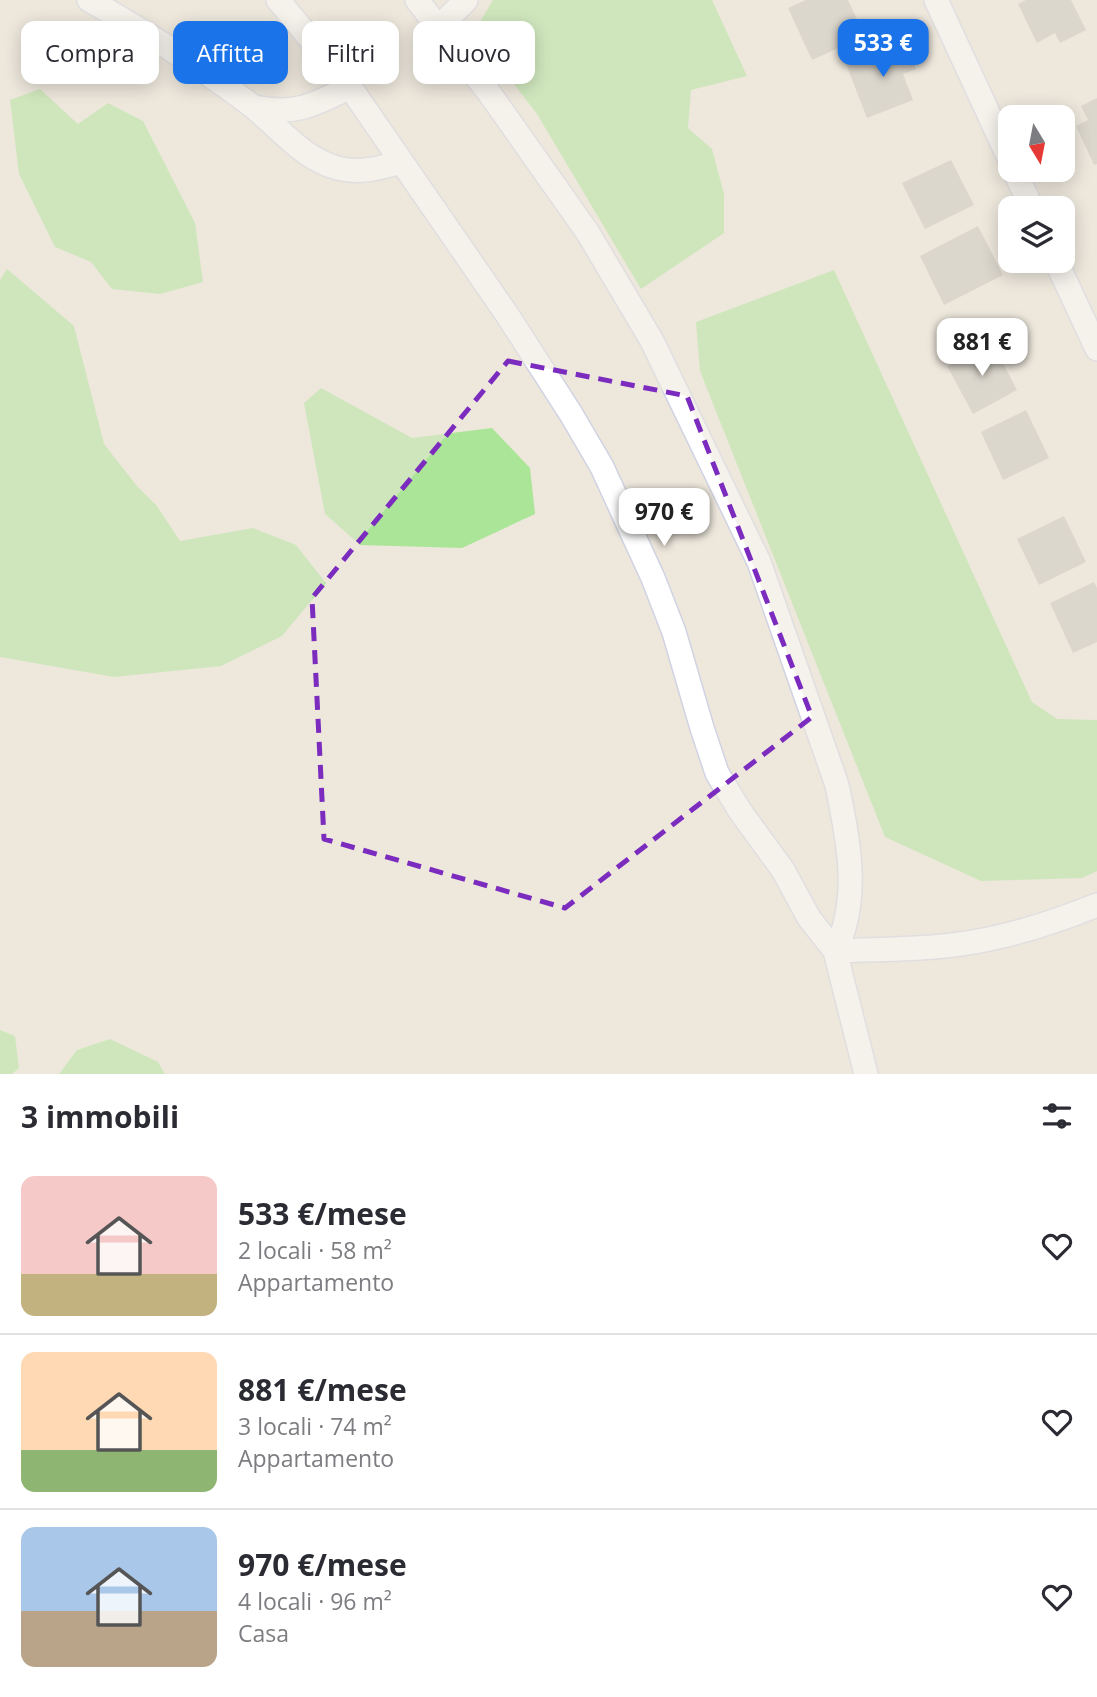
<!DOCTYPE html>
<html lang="it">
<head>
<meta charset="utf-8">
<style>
  :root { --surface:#fff; --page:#f2f2f3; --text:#2b2b33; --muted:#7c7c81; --line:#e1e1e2; --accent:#1a73e8 }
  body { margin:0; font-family:"Open Sans",sans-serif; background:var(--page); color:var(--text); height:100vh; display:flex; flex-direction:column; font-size:26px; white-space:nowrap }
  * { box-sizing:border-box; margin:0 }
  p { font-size:23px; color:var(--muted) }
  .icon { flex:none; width:38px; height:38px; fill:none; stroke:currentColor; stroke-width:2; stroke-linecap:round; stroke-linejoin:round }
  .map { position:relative; height:1074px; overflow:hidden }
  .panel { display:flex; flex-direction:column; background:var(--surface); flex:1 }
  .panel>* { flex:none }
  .guide { position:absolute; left:21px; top:21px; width:700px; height:63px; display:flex; gap:14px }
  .needle { width:46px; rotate:170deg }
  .tools { position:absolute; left:998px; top:105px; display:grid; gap:14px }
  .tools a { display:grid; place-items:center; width:77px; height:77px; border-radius:14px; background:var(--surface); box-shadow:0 4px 18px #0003; font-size:35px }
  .price { position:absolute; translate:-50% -60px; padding:0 16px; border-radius:14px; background:#fff; color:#222; font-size:23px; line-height:46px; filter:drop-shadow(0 2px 4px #0008) }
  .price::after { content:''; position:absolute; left:50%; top:42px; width:21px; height:16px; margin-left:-10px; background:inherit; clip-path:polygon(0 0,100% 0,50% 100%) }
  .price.current { background:var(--accent); color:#fff }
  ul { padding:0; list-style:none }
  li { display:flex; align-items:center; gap:21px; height:175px; padding:0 21px }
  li+li { border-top:2px solid var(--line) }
  li span { display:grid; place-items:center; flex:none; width:196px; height:140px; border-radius:14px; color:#555 }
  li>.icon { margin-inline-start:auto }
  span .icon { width:84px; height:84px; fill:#fffc; stroke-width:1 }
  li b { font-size:30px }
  h2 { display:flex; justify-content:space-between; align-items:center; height:84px; padding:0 21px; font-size:30px }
  .tag { padding:0 24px; border-radius:14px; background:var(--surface); box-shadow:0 4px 18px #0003; font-size:24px; line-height:63px }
  .tag.current { background:var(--accent); color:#fff }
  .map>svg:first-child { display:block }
  .green { fill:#abe597 }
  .building { fill:#c8c3bb }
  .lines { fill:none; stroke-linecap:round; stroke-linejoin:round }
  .street-casing { stroke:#d1d3e3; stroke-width:26 }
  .street { stroke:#fff; stroke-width:23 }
  .marked { fill:none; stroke:#7b2cbf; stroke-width:5; stroke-dasharray:14 9; stroke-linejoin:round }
</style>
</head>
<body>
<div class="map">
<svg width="1097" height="1074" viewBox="0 0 1097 1074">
  <rect width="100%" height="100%" fill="#ede7dc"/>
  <path class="green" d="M493,0h219l35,76 -56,14 -3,38 24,21 12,45v39l-83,56 -104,-175 -63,-82z
    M40,89l38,35 30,-21 35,18 52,102 8,59 -43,12 -48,-5 -21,-27 -36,-15 -36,-73 -9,-74z
    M7,269l67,57 30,118 33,42 20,20 23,35 73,-13 43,17 30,38 -44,53 -61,30 -107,11 -114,-20v-377z
    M834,270l198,432 25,17 40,1v151l-15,7 -101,3 -96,-44 -185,-466 -4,-49z
    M321,388l91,50 80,-10 38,40 5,46 -73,34 -102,-3 -35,-31 -21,-111z
    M0,1030l15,6 4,32 -7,6h-12z
    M110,1039l48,23 7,12h-106l18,-24z"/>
  <path class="building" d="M806,0h42l17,36 -53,24 -24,-52z
    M1026,0h45l15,30 -26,13 -5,-10 -18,10 -19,-39z
    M905,41l11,28 -13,5 10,26 -46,18 -21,-54z
    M1097,98v66l-3,1 -18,-39 12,-6 -7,-14z
    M951,160l23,45 -49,24 -23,-46z
    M978,226l25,49 -59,30 -24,-49z
    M992,342l25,48 -44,24 -26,-48z
    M1026,410l23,48 -46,22 -22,-48z
    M1064,516l22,46 -47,23 -22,-46z
    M1094,582l3,6v54l-24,11 -23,-50z"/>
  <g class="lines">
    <defs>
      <path id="street" d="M89,0c55,31 107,64 158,102 30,22 53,56 90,66 22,6 43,0 64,-6
        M278,0l72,87 158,229 63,98 31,53 51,111 21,54 28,96 15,45 23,38 43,59 26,48 26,33c39,-2 80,-1 118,-6 51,-6 97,-21 144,-40
        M417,0l73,94 98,139 64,108 107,221 78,223c11,53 24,115 -2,166l31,123
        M936,0l74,160
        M439,27l27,-27
        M254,107c40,9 60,-2 96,-20
        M1014,170l18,38
        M1056,261l41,88"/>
    </defs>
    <use href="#street" class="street-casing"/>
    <use href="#street" class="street"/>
  </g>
  <path d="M0 0H1097V1074H0ZM508,361l179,35 125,321 -247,191 -241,-69 -12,-241z" fill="#ede7dc" fill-opacity=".55" fill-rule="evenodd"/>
  <path class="marked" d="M508,361l179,35 125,321 -247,191 -241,-69 -12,-241z"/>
</svg>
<div class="tools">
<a><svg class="needle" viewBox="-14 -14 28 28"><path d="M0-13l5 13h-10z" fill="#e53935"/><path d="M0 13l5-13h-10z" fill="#7c7c81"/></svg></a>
<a><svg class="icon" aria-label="layers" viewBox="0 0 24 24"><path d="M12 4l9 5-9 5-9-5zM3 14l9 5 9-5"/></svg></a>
</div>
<b class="price current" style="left:883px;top:79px">533 €</b>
<b class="price" style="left:982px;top:378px">881 €</b>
<b class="price" style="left:664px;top:548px">970 €</b>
<div class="guide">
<a class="tag">Compra</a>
<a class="tag current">Affitta</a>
<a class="tag">Filtri</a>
<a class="tag">Nuovo</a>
</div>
</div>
<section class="panel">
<h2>3 immobili<svg class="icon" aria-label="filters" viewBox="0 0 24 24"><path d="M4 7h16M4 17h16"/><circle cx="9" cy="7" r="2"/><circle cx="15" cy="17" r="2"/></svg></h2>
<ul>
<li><span style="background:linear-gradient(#f6c9c9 70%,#c2b280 0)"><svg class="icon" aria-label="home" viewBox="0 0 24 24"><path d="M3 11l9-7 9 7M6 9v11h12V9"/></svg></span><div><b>533 €/mese</b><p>2 locali · 58 m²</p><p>Appartamento</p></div><svg class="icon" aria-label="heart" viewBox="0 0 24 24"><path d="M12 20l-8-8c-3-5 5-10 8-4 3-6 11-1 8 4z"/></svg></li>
<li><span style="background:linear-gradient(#ffd9b3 70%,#8fb573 0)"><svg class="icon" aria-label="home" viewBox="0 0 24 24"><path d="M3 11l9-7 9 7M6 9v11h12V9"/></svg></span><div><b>881 €/mese</b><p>3 locali · 74 m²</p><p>Appartamento</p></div><svg class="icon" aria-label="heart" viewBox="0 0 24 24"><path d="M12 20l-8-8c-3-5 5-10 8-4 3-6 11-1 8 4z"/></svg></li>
<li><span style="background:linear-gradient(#a9c7e8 60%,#b9a48a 0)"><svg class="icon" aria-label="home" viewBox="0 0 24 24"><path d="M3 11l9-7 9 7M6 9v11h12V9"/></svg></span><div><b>970 €/mese</b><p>4 locali · 96 m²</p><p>Casa</p></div><svg class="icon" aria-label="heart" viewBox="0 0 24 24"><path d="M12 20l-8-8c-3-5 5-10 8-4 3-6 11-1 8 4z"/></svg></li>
</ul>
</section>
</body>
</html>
